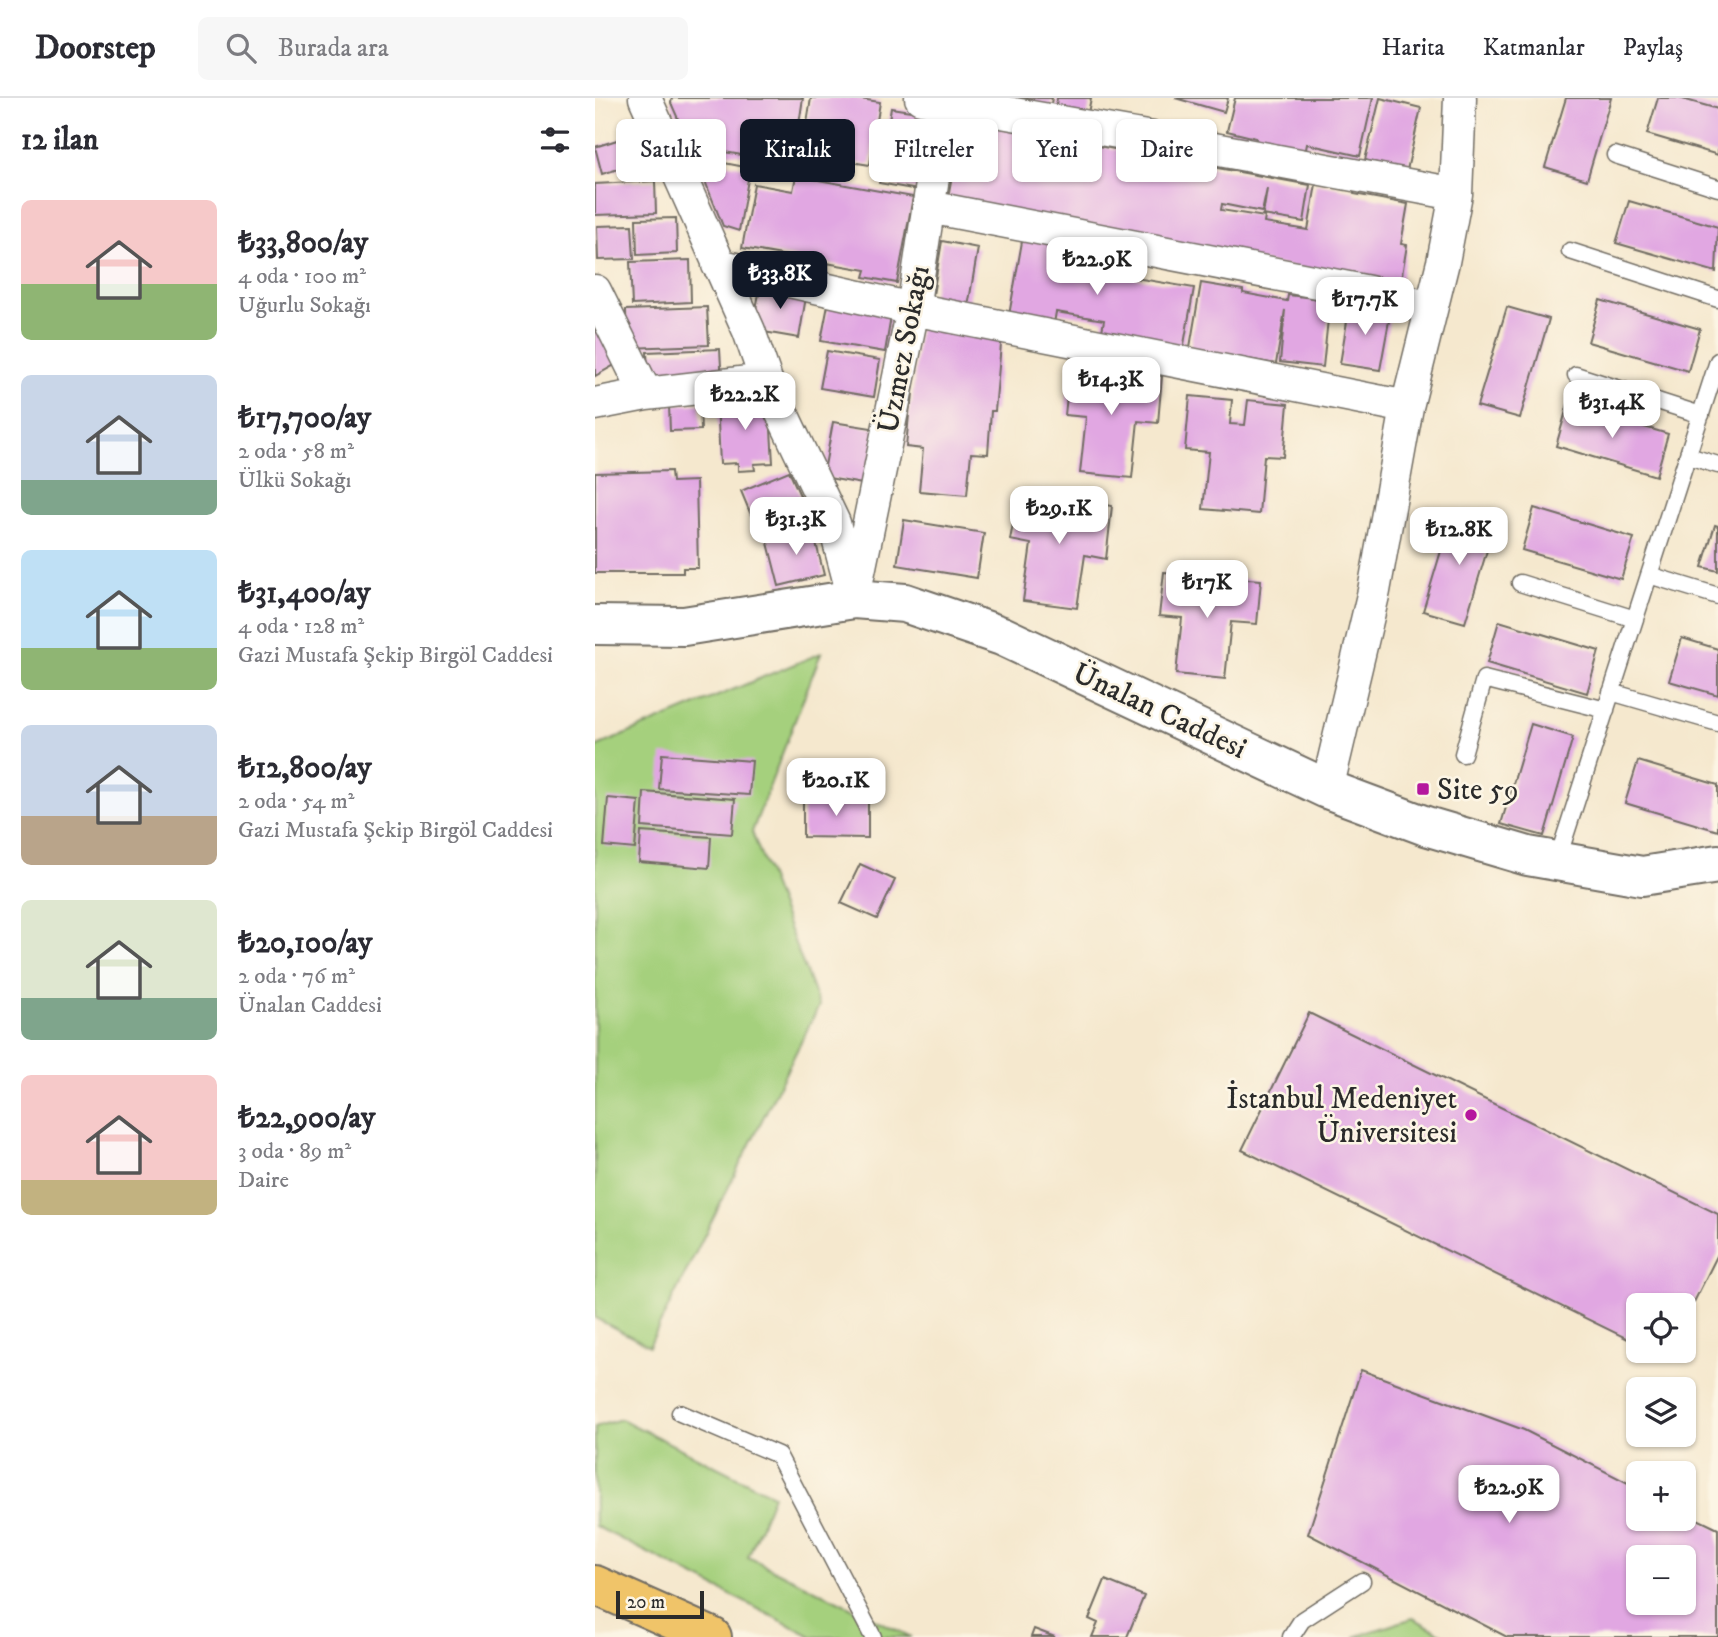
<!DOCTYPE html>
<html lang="tr">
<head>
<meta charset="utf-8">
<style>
  :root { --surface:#fff; --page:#f7f7f7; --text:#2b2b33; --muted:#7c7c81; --line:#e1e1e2; --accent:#111827 }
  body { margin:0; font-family:"IM FELL DW Pica",serif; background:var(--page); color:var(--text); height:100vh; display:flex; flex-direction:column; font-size:26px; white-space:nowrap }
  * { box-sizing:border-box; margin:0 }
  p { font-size:23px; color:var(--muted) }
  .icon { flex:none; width:38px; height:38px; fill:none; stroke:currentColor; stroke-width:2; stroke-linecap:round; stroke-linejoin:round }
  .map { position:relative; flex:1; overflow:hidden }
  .drawer { display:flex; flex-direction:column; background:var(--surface); width:595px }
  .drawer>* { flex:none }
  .hud { position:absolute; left:21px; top:21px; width:665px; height:63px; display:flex; gap:14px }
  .buttons { position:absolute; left:1031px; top:1195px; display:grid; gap:14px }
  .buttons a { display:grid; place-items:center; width:70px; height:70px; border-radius:10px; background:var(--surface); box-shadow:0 2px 5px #0004; font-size:35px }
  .scale { position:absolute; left:21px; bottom:18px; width:88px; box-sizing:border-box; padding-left:7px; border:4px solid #2b2b2b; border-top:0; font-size:19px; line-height:24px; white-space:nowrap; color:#2b2b2b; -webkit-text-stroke:5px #fcf5e5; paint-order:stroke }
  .price { position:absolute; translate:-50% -60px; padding:0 16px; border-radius:14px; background:#fff; color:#222; font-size:23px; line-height:46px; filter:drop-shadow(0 2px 4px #0008) }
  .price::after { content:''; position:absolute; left:50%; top:42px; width:21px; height:16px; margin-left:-10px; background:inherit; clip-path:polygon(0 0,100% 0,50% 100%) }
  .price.active { background:var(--accent); color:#fff }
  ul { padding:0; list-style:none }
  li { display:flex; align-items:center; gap:21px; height:175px; padding:0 21px }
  li span { display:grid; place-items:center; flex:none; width:196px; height:140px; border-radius:10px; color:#555 }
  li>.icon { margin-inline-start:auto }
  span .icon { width:84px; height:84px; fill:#fffc; stroke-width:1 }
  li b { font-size:30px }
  h2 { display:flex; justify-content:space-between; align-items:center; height:84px; padding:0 21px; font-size:30px }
  .chip { padding:0 24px; border-radius:10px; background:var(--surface); box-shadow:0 2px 5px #0004; font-size:24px; line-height:63px }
  .chip.active { background:var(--accent); color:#fff }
  header { display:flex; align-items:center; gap:42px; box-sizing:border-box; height:98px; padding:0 35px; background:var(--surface); border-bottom:2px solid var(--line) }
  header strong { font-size:33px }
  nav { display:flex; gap:38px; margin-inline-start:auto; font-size:24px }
  .search { width:490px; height:63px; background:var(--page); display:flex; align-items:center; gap:18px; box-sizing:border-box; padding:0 24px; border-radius:10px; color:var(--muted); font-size:26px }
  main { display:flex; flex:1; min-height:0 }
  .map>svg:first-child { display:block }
  .green { fill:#a5d07d; stroke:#687e54; stroke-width:2 }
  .building { fill:#e1a7e2; fill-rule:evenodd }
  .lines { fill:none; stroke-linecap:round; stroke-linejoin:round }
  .service-casing { stroke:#726d64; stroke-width:19 }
  .minor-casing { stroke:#726d64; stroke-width:35 }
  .tertiary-casing { stroke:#726d64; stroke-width:42 }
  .trunk-casing { stroke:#726d64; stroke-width:42 }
  .service { stroke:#fff; stroke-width:16 }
  .minor { stroke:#fff; stroke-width:32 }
  .tertiary { stroke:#fff; stroke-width:38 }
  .trunk { stroke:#f0c469; stroke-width:38 }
  .poi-dot { fill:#b5179e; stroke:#fcf5e5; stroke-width:2.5 }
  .labels { text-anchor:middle; stroke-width:5; stroke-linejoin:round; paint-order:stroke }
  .street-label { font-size:30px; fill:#2b2b2b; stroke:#fcf5e5 }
  .poi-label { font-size:30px; fill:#2b2b2b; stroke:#fcf5e5; text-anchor:start }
</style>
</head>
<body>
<header>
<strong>Doorstep</strong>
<div class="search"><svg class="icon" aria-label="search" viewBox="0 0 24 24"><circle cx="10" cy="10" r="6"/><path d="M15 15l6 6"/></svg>Burada ara</div>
<nav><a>Harita</a><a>Katmanlar</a><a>Paylaş</a></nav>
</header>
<main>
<section class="drawer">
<h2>12 ilan<svg class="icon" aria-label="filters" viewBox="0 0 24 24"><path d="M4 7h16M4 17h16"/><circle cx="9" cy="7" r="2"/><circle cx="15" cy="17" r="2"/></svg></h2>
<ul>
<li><span style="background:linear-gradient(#f6c9c9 60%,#8fb573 0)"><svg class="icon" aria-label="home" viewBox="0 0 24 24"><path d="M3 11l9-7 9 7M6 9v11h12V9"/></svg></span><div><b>₺33,800/ay</b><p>4 oda · 100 m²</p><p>Uğurlu Sokağı</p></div></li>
<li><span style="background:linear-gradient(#c9d6e8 75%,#7fa58c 0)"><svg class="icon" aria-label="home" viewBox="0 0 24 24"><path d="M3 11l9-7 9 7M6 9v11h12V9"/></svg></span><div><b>₺17,700/ay</b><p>2 oda · 58 m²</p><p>Ülkü Sokağı</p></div></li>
<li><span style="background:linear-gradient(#bfe0f5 70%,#8fb573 0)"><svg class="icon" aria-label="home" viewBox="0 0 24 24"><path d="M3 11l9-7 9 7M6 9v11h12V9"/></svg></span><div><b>₺31,400/ay</b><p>4 oda · 128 m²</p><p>Gazi Mustafa Şekip Birgöl Caddesi</p></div></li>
<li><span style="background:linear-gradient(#c9d6e8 65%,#b9a48a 0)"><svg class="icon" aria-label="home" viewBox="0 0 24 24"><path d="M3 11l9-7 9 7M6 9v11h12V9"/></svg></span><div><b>₺12,800/ay</b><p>2 oda · 54 m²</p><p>Gazi Mustafa Şekip Birgöl Caddesi</p></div></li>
<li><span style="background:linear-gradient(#dfe7d0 70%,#7fa58c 0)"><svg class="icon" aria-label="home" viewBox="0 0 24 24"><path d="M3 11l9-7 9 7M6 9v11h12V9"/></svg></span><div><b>₺20,100/ay</b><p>2 oda · 76 m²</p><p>Ünalan Caddesi</p></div></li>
<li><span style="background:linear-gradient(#f6c9c9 75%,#c2b280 0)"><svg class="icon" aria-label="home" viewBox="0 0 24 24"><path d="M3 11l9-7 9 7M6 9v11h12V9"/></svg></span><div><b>₺22,900/ay</b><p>3 oda · 89 m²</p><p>Daire</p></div></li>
</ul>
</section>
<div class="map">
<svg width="1123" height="1539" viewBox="0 0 1123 1539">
  <rect width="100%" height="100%" fill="#fcf5e5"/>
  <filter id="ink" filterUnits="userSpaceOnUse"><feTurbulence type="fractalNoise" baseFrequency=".0143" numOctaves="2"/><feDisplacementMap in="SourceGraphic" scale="14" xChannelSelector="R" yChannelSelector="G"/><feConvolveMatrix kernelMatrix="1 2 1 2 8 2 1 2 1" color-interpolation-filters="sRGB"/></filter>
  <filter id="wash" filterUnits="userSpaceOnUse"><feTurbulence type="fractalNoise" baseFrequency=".00686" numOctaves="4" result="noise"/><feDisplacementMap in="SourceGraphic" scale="28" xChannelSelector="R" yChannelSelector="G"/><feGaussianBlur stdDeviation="1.57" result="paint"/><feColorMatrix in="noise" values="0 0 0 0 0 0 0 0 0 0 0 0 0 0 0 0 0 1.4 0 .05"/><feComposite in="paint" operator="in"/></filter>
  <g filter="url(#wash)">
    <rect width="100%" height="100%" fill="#f5e8ce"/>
    <path class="green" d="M226,555l-69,179 67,174 -170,340 -54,-28v-571z
      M26,1321l152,76 -25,62 163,80h-98l-218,-111v-99z
      M818,1520l35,19h-94z"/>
    <g id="blocks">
      <path class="building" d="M77,0h131l-10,66 -103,-18 -19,-43z
        M216,0h43l26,4 -10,63 -68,-11z
        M399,0h58l-2,11z
        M462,0h34l-4,20 -32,-6z
        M580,0h53l-4,14z
        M640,0h138l-13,58 -53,-12 -2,10 -50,-12 1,-4 -29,-7z
        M785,0l41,10 -14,62 -42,-10z
        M971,0h45l-24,82 -42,-13z
        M1063,0h21l39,11v46l-71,-21z
        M296,10l39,6 -12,76 -39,-7z
        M367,23l348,64 -6,37 -41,-7 4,-26 -5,23 -40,-8 -1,6 44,7 -1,6 44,7 8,-46 38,7v3l54,10 -7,40 6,1 -7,42 -453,-84z
        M44,35l9,27 -46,14 -7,-27z
        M109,61l46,9 -11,63 -16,-5 -22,-55z
        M201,78l117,21 -16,86 -33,-6 2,-7 -124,-22 12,-64 39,7z
        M60,83l1,32 -61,2v-31z
        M1034,103l89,26 -2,45 -100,-29z
        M81,120l1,35 -40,2 -1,-36z
        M37,127l2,34 -36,1 -1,-34z
        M428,138l45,7 -2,12 48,8 -2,11 82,14 -11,62 -82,-13 3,-17 -48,-8 -3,17 -45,-8z
        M347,143l36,7 -11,65 -36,-6z
        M95,162l1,42 -59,3 -2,-43z
        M166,185l46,8 -8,47 -47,-8z
        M606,185l42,7v3l44,8 1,-6 42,5 -7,67 -43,-5 5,-52 -9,54 -45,-8v4l-42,-7z
        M234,202l63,11 -7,41 -64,-11z
        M1005,202l100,29 -12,42 -100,-29z
        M755,205l41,7 -11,60 -40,-6z
        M112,209l2,38 -82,3 -1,-38z
        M912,209l42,12 -29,99 -43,-12z
        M2,228l21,37 -23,13v-49z
        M324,228l83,7 -7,78h-4l-3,43 -17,-1 -4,42 -48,-4 4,-42 -17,-2 4,-43h2z
        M125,251l2,36 -73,2 -2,-35z
        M232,253l53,9 -6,37 -54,-9z
        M475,269l43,4 -2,22 14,2 2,-23 35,4 -4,47 -20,-2 -6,57 -52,-5 6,-56 -21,-2z
        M595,298l42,4 -2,24 15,1 3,-25 40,4 -5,53 -19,-1 -5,58 -56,-5 6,-57 -24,-2z
        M174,299l4,66 -19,1 1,6 -17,1v-8l-18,1 -3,-64z
        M105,306l1,26 -31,1 -1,-26z
        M973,306l100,30 -12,42 -100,-30z
        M238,324l45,7 -10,56 -45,-8z
        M76,373l1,11 24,-1 2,87h-15v5h-88v-100z
        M194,373l17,38 -50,18 -15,-36z
        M424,394l38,6 -4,23 17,1 3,-23 39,7 -6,53 -21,-4 -8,53 -54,-7 8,-57 -21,-4z
        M939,410l100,30 -13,41 -99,-29z
        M858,413l42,13 -30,99 -42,-12z
        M309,422l80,13 -7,45 -80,-13z
        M1120,427l3,1v45l-16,-4z
        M217,429l12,48 -45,11 -12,-47z
        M569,474l39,4 -2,21 17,2 2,-22 41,3 -4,44 -26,-2 -6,57 -49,-5 6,-56 -23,-2z
        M904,523l100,30 -12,42 -100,-30z
        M1087,540l36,11v46l-49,-14z
        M936,626l42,13 -29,99 -43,-12z
        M67,656l90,7 -3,34 -90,-6z
        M1043,663l80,24v46l-93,-28z
        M49,694l91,7 -3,35 -90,-7z
        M13,700l31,3 -4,48 -31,-3z
        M208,701l65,1v38l-65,-1z
        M46,734l70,5 -2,31 -70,-6z
        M265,766l35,16 -18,39 -36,-16z
        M714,915l409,201v40l-35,70v-18h-45v38l-396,-194z
        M1058,1253h17l-3,7z
        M766,1272l163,60 114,58v31h45v-7l35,17v108h-211l-199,-103zM1043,1460h45v45h-45z
        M510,1482l39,16 -17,41h-35l6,-14 -9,-4z
        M439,1531l21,8h-24z"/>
    </g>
  </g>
  <g filter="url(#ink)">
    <use href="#blocks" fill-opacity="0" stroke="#726d64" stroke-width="2"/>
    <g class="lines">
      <defs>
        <path id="service" d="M1020,57l103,33
          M975,153l148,48
          M981,277l125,40
          M1093,358l30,9
          M1054,477l69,21
          M925,485l115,36
          M1016,594l107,31
          M868,656l21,-75 122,31
          M962,763l161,-500
          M85,1315l98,42 95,182
          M696,1539l11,-17 60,-39"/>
        <path id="minor" d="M50,0l104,233 17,49 68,143 20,76
          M326,0l266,46 269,50
          M334,109l440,85 61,16
          M123,167l195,44 494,98
          M0,193l51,103
          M0,306l51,-10 120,-14
          M260,493l58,-282 32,-211
          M732,691l47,-198 33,-184 36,-145 13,-68 4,-96"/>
        <path id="tertiary" d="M0,527l89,1 170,-27 51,4 97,33 325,153 99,37 102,30 114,20 76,-12"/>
        <path id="trunk" d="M0,1487l117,52"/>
      </defs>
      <use href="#service" class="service-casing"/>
      <use href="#minor" class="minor-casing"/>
      <use href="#tertiary" class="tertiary-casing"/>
      <use href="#trunk" class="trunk-casing"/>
      <use href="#service" class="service"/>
      <use href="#minor" class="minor"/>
      <use href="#tertiary" class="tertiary"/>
      <use href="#trunk" class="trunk"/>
    </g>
  </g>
  <g class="poi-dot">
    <rect x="821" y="684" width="14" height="14" rx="3.5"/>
    <circle cx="876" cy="1017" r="7"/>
  </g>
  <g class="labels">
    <g class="street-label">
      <text transform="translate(308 251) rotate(-79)" y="10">Üzmez Sokağı</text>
      <text transform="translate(565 612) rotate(25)" y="10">Ünalan Caddesi</text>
    </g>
    <g class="poi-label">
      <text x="842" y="701">Site 59</text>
      <text x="862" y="1010" text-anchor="end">İstanbul Medeniyet<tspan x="862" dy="34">Üniversitesi</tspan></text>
    </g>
  </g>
</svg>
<div class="buttons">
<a><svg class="icon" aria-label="locate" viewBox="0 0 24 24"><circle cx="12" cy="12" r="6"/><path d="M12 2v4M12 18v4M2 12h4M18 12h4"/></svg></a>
<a><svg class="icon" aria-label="layers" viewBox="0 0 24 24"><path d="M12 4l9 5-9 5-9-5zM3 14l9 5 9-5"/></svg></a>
<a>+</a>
<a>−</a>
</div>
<div class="scale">20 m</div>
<b class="price" style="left:502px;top:199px">₺22.9K</b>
<b class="price active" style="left:185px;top:213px">₺33.8K</b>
<b class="price" style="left:770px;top:239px">₺17.7K</b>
<b class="price" style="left:516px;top:319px">₺14.3K</b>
<b class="price" style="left:150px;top:334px">₺22.2K</b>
<b class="price" style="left:1017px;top:342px">₺31.4K</b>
<b class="price" style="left:464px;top:448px">₺29.1K</b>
<b class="price" style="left:201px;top:459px">₺31.3K</b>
<b class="price" style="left:864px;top:469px">₺12.8K</b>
<b class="price" style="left:612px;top:522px">₺17K</b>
<b class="price" style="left:241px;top:720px">₺20.1K</b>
<b class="price" style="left:914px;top:1427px">₺22.9K</b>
<div class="hud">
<a class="chip">Satılık</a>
<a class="chip active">Kiralık</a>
<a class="chip">Filtreler</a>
<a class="chip">Yeni</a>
<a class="chip">Daire</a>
</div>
</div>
</main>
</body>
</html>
